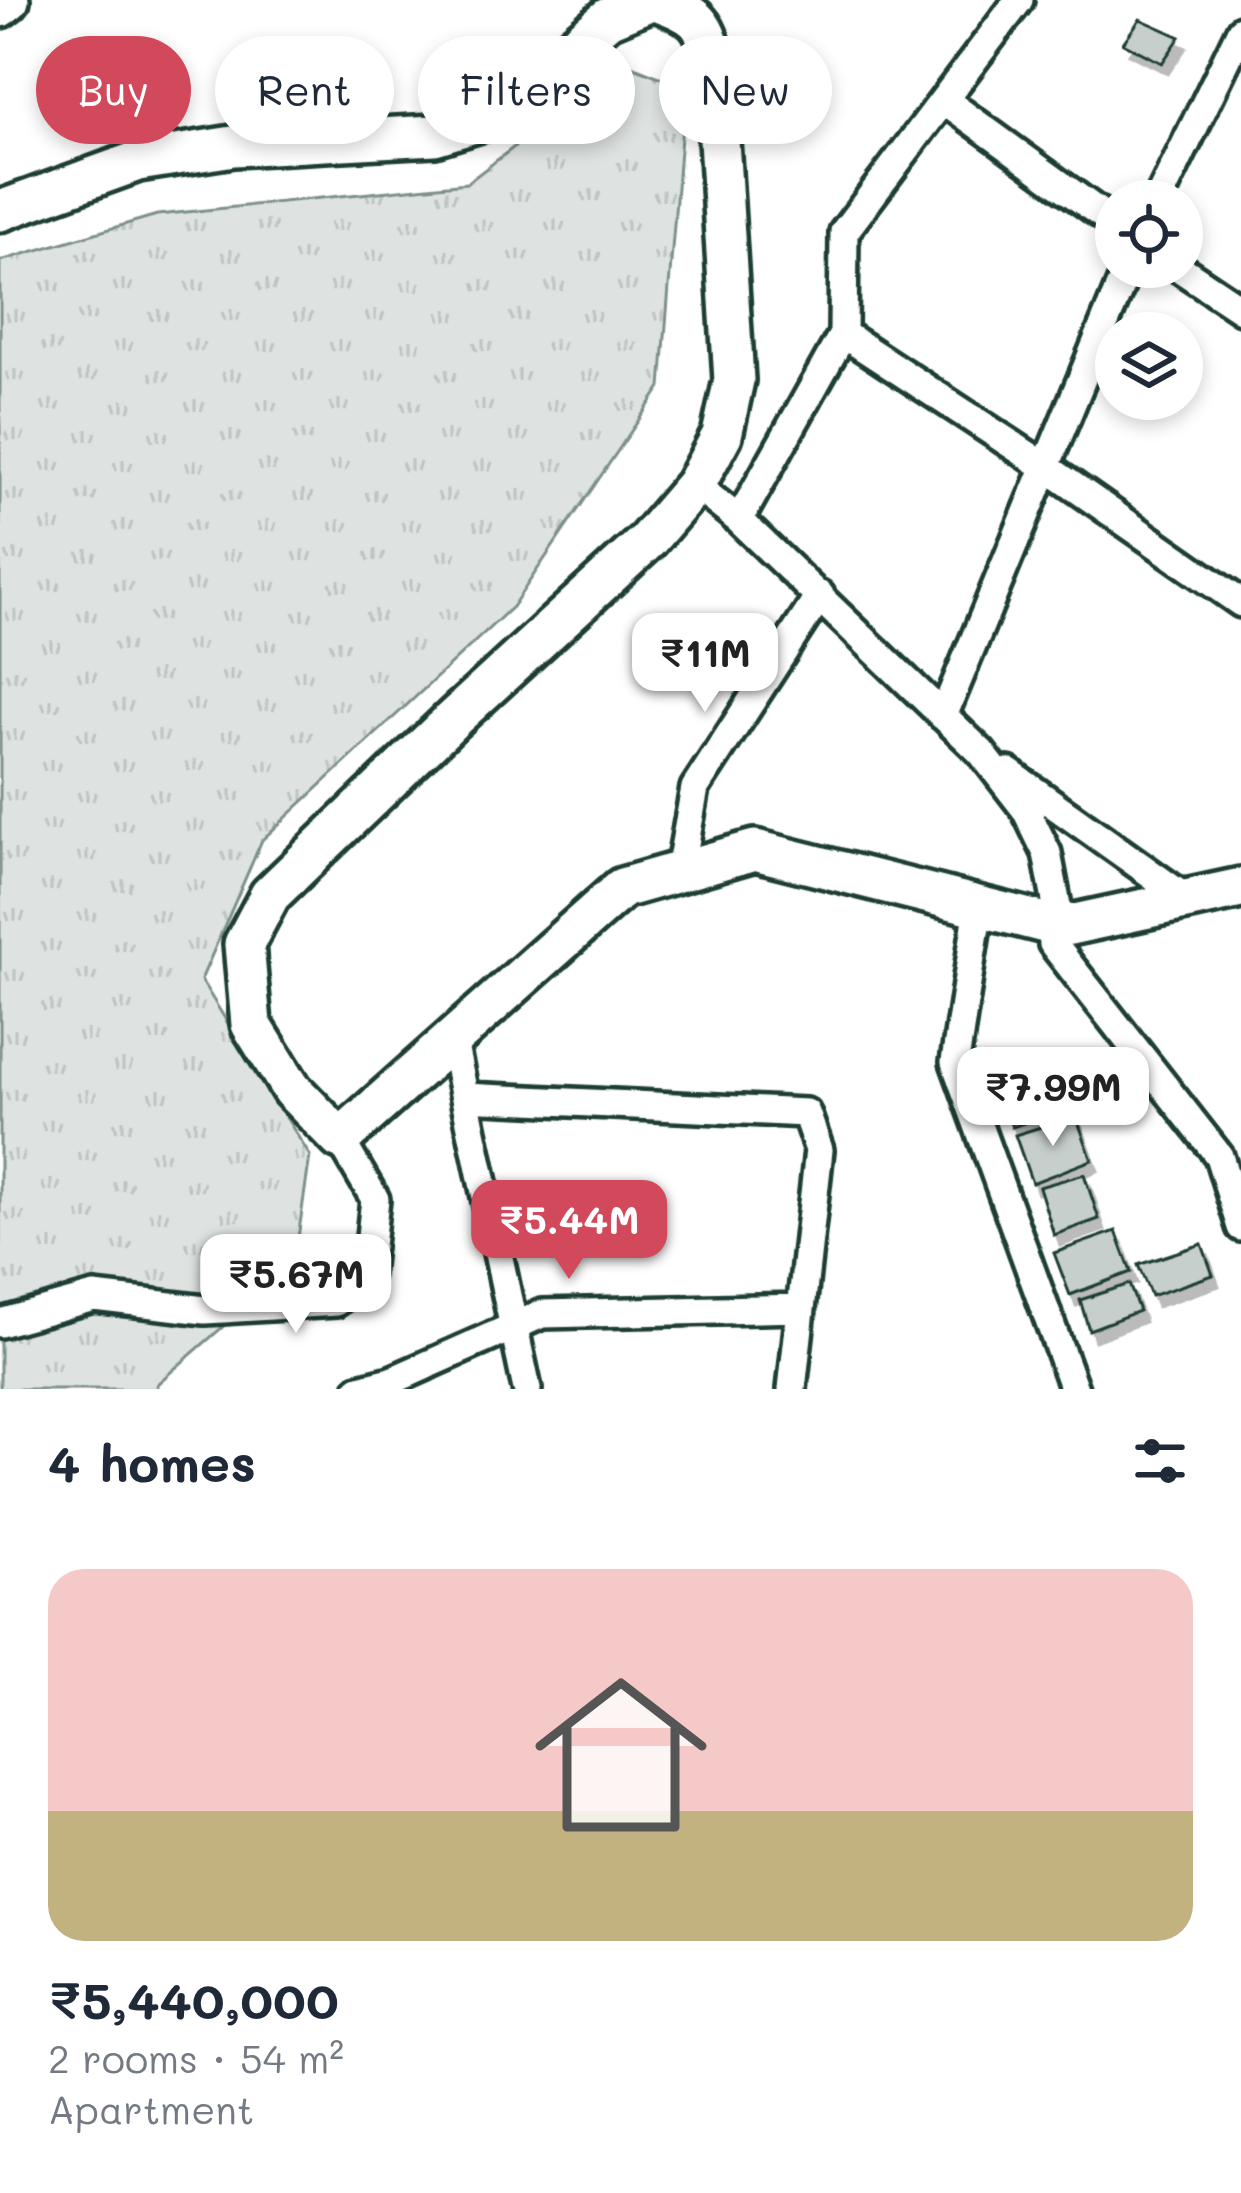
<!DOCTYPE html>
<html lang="en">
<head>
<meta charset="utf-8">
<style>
  :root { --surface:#fff; --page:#f2f2f3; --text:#1f2937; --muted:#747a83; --accent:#d1495b }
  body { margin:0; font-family:Mali,sans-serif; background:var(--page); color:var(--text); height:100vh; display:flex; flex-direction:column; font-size:45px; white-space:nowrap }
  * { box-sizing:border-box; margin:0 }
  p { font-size:39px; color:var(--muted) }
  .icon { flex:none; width:66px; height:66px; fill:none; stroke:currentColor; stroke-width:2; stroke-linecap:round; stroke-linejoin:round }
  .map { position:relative; height:1389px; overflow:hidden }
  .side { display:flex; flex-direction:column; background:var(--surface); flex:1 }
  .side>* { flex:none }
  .guide { position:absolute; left:36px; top:36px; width:1170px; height:108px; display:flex; gap:24px }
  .buttons { position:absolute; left:1095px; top:180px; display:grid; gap:24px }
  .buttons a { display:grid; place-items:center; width:108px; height:108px; border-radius:50%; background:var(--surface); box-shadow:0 6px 18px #0003; font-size:60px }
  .price { position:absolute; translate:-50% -102px; padding:0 27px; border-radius:24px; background:#fff; color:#222; font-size:39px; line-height:78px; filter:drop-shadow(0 3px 6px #0008) }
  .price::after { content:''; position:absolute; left:50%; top:72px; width:36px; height:27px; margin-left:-18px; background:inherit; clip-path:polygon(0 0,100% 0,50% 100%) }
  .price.on { background:var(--accent); color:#fff }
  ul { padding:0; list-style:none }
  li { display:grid; align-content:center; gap:24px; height:636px; padding:0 48px }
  li span { display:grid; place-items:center; height:372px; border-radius:36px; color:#555 }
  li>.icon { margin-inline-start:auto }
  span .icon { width:216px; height:216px; fill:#fffc; stroke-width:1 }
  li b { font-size:51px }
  h2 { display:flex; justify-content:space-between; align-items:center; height:144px; padding:0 48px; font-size:51px }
  .chip { padding:0 42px; border-radius:54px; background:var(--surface); box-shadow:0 6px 18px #0003; font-size:42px; line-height:108px }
  .chip.on { background:var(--accent); color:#fff }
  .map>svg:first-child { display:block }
  .grass { fill:url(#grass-tufts); stroke:#7e908b; stroke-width:3 }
  .building { fill:#c7cfcc; stroke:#1f3d34; stroke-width:3; filter:url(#shadow) }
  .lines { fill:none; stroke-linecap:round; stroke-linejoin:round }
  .street-casing { stroke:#1f3d34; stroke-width:36 }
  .secondary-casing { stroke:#1f3d34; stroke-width:48 }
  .street { stroke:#fff; stroke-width:27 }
  .secondary { stroke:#fff; stroke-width:39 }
</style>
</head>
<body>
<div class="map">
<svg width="1241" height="1389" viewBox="0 0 1241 1389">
  <defs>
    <pattern id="grass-tufts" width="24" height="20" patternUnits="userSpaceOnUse" patternTransform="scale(3)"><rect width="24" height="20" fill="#dee3e2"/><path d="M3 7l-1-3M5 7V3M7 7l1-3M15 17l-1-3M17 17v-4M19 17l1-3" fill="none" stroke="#bec4c2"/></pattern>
    <filter id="shadow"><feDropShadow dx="6" dy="11" stdDeviation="0" flood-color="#0004"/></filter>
  </defs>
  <rect width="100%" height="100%" fill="#fff"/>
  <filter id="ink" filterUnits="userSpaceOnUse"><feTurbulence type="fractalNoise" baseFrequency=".00833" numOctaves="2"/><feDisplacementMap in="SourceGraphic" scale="24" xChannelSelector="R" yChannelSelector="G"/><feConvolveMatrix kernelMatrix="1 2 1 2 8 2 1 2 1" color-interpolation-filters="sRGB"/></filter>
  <g filter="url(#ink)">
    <path class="grass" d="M624,63l61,24 -24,300 -149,220 -250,233 -61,140 109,176 -16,109 -137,119v5h-157v-1128l157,-46 310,-32z"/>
    <path class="building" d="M1140,19l40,18 -18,26 -39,-20z
      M1067,1068l13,36 -68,23 -13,-35z
      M1076,1116l16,44 -60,23 -17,-48z
      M1084,1174l15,45 -45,16 -15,-48z
      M1116,1231l15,41 -61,23 -16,-42z
      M1202,1244l11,31 -62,21 -13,-31z
      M1129,1284l10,27 -50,19 -9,-30z"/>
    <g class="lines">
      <defs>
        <path id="street" d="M1019,0l-175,232 -1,102 -104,186 242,232 45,58 21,43 14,74 -8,17 166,212 22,71
          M944,100l172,125
          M1158,201l83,-171
          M1178,267l63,42
          M843,334l203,133 195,136
          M695,485l44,35
          M943,716l185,-449
          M1008,772l180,128
          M680,871l15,-83 125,-193
          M979,906l-24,156 119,327
          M453,1042l74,347
          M465,1097l341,16 13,37 -27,239
          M0,1323l94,-26 111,13 131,-8 31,-28 8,-75 -35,-60
          M359,1389l32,-8 151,-67 259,-6"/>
        <path id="secondary" d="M656,0c39,15 47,18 58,60l20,320 -12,55 -27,50 -48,56 -194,178 -183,176 -26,49 7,80 41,66 48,49 282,-251 133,-38 306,77 180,-39
          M0,7l9,-7
          M0,211l138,-50 95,-15 201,-11 53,-16 121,-101 43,-18"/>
      </defs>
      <use href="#street" class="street-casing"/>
      <use href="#secondary" class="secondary-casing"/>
      <use href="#street" class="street"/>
      <use href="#secondary" class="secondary"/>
    </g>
  </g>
</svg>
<div class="buttons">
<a><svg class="icon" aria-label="locate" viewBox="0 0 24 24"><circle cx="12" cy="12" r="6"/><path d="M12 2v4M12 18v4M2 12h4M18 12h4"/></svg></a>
<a><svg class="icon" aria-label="layers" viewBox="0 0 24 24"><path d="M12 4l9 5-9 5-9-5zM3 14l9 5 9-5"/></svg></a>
</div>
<b class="price" style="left:705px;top:715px">₹11M</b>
<b class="price" style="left:1053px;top:1149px">₹7.99M</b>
<b class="price on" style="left:569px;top:1282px">₹5.44M</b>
<b class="price" style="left:296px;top:1336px">₹5.67M</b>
<div class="guide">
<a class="chip on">Buy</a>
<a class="chip">Rent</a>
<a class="chip">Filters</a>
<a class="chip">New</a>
</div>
</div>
<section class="side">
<h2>4 homes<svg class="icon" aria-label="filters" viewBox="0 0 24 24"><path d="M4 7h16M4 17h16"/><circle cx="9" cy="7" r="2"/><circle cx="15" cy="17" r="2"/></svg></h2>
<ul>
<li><span style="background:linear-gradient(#f6c9c9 65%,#c2b280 0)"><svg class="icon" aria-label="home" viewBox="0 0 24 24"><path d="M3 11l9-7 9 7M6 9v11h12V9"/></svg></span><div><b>₹5,440,000</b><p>2 rooms · 54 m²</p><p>Apartment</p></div></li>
</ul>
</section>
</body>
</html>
